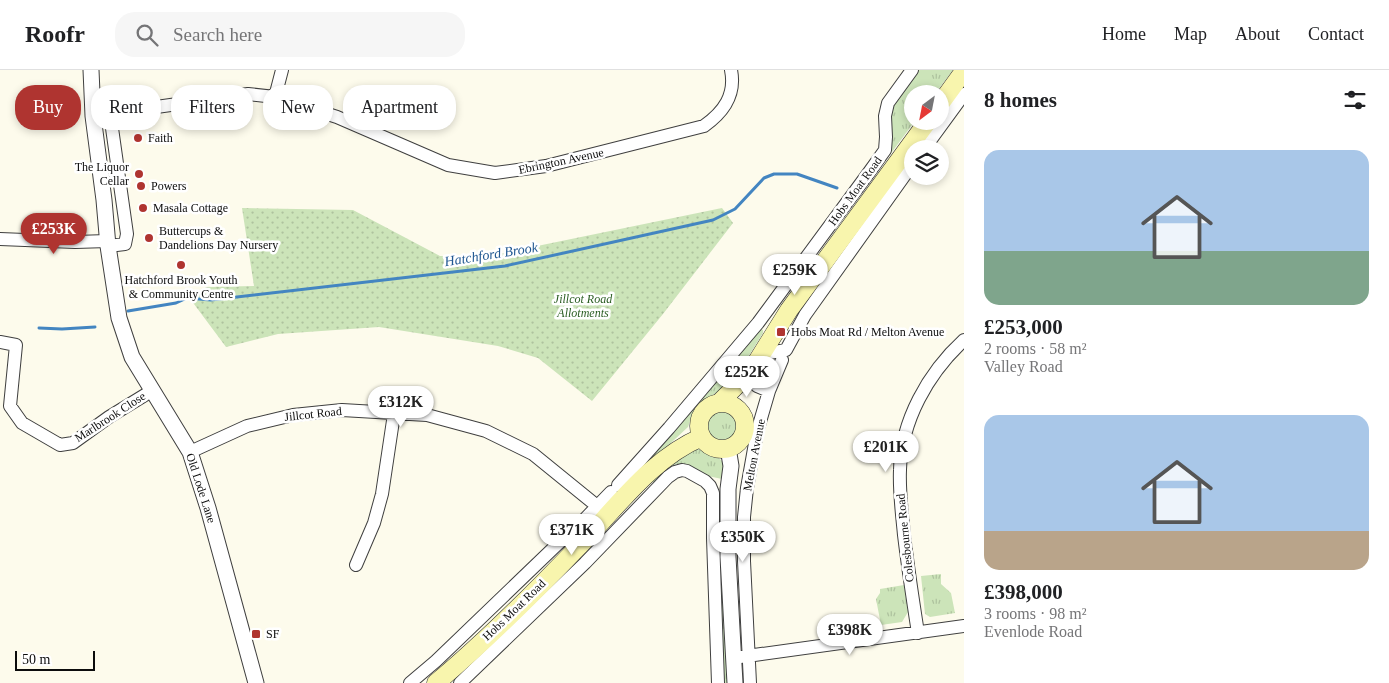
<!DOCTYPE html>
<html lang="en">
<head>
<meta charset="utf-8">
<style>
  :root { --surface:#fff; --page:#f6f6f6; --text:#202124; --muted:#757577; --line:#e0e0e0; --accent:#af3430 }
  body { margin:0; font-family:Georgia,serif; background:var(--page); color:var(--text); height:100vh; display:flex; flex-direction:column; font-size:19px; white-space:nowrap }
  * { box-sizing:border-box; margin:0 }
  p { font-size:16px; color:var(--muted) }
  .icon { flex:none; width:28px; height:28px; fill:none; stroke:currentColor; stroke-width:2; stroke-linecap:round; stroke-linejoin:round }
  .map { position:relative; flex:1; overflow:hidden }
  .details { display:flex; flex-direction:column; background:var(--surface); width:425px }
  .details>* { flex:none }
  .hud { position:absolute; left:15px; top:15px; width:475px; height:45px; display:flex; gap:10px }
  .needle { width:32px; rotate:212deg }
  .tools { position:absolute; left:904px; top:15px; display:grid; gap:10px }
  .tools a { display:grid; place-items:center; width:45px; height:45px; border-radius:50%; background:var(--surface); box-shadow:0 2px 8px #0003; font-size:25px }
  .scale { position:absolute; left:15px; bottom:12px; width:80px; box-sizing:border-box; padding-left:5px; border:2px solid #0c0c0c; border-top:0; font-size:14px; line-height:18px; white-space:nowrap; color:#0c0c0c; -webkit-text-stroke:4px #fff; paint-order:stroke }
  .price { position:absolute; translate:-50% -42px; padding:0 11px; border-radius:18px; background:#fff; color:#222; font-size:16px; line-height:32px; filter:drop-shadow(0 1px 2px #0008) }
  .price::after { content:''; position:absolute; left:50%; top:30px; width:15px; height:11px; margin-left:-8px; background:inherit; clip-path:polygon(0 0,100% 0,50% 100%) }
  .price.current { background:var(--accent); color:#fff }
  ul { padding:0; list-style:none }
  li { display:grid; align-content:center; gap:10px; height:265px; padding:0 20px }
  li span { display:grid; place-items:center; height:155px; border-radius:15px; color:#555 }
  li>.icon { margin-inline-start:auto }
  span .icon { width:90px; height:90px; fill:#fffc; stroke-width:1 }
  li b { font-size:21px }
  h2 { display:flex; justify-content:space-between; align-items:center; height:60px; padding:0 20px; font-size:21px }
  .pill { padding:0 18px; border-radius:20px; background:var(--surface); box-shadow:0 2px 8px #0003; font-size:18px; line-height:45px }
  .pill.current { background:var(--accent); color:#fff }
  header { display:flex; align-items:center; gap:30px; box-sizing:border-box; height:70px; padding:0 25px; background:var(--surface); border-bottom:1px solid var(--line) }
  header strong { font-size:24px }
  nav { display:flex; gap:28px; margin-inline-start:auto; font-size:18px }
  .search { width:350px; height:45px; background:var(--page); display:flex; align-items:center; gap:12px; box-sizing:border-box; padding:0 18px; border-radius:20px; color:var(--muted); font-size:19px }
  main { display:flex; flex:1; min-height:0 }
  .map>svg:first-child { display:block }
  .grass { fill:url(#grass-tufts) }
  .garden { fill:url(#garden-dots) }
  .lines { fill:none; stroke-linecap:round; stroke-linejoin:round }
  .stream { stroke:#4385c1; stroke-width:3 }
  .minor-casing { stroke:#3f3f3f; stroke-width:14 }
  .tertiary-casing { stroke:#3f3f3f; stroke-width:17 }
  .secondary-casing { stroke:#2e2e2e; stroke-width:19 }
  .minor { stroke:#fff; stroke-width:12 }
  .tertiary { stroke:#fff; stroke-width:15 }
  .secondary { stroke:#f8f5ad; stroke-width:18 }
  .poi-dot { fill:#af3430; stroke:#fff; stroke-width:2 }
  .labels { text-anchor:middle; stroke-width:5; stroke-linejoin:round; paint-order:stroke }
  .poi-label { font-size:12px; fill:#0c0c0c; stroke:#fff; text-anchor:start }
  .street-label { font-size:12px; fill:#0c0c0c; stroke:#fff }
  .park-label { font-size:12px; font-style:italic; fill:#2a5d22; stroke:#fff }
  .water-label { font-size:14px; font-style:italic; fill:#215892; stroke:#fff }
</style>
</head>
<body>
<header>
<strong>Roofr</strong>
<div class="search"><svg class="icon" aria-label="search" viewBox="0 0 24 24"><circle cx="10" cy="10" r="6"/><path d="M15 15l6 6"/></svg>Search here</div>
<nav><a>Home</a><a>Map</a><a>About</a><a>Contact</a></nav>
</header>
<main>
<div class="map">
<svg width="964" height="613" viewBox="0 0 964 613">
  <defs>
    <pattern id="grass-tufts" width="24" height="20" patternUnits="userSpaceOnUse" patternTransform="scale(1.25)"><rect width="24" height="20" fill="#cce4b9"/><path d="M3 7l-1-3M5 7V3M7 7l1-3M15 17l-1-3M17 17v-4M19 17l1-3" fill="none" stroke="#aec29e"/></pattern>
    <pattern id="garden-dots" width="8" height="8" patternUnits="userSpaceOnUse" patternTransform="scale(1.25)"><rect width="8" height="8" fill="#cce4b9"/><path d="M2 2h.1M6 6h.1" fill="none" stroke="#aec29e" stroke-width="1.8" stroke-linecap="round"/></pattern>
  </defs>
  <rect width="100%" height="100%" fill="#fdfbec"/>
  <path class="grass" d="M916,0h37l-18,24h-23v27h3l-26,35 -1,-5 2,-46z
    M759,258l4,2v3l-28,45 -12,10 -28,19 -7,20 -45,42 -4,-3z
    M703 355a18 18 0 1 1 36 0a18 18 0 1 1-36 0Z
    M696,379c14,1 22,5 29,17l-3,13 -14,-3 -28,-12h-4l-21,20 -3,-3 34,-29z
    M720,421l3,2v124l6,66h-7l-5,-190z
    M941,504v10l10,9 4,20 -25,4 -5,-3 -4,-38z
    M904,515l4,27 -6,10 -21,3 -5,-26 4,-6v-4z"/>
  <path class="garden" d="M242,138l111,2 87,46 44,1 238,-49 11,15 -70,91 -71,87 -54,-43 -40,-12 -119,-19 -101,7 -52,13 -35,-47 15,-13 48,-1z"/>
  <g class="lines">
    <path class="stream" d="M128,241l48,-8 11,-5 24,2 294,-34 208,-46 22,-11 29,-31 10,-4h23l40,14
      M39,258l23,1 33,-2"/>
    <defs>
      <path id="minor" d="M275,27l7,-27
        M93,46l155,-22 27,3 62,20 111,48 47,8 51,-7 158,-40c20,-14 32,-31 27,-56
        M924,79l40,-55
        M0,169l75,3 33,-1
        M108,176l17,-2 2,-10 -17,-120
        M0,272l16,3 -6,61 12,17 38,22 13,-2 36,-26 44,-27
        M761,282l8,1 17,-3 19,-35 107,-150
        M769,321l13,-31
        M190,382l57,-26 46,-11 49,-5 85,5 59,16 47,23 64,52
        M618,415l51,-57 89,-105 112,-152 15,-21 1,-13 -1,-21 3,-13 24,-33
        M581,453l30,-31
        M356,495l18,-42 8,-29 12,-80
        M918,563c-5,-32 -10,-65 -14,-98 -2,-22 -5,-43 -4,-65 1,-49 28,-97 64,-130
        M740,587l224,-31
        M410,613l26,-22 130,-125 14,8
        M460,613l125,-120 83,-86 7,-5 7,-2 5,1 18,10 5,5 3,7v45l5,145
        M750,613l-6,-122v-44l3,-29 10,-56 12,-41 -12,-5"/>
      <path id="tertiary" d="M91,0l2,46 11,84 4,46 11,72 13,39 58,95 18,56 48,175
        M728,378l3,18 -3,23v68l7,126"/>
      <path id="secondary" d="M940,34l24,-33
        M699 356a23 23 0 1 1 46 0a23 23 0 1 1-46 0Z
        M719,333l32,-32 38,-61 139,-189
        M436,613c51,-43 98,-90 144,-138 37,-38 72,-87 122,-108"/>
    </defs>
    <use href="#minor" class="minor-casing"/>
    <use href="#tertiary" class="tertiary-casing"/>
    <use href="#secondary" class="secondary-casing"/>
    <use href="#minor" class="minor"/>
    <use href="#tertiary" class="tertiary"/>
    <use href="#secondary" class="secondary"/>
  </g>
  <g class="poi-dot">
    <circle cx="138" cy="68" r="5"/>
    <circle cx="139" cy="104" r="5"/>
    <circle cx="141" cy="116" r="5"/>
    <circle cx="143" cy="138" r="5"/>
    <circle cx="149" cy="168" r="5"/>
    <circle cx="181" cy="195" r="5"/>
    <rect x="776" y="257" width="10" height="10" rx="2.5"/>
    <rect x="251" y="559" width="10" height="10" rx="2.5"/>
  </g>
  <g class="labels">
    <g class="poi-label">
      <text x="148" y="72">Faith</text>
      <text x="129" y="101" text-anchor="end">The Liquor<tspan x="129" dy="14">Cellar</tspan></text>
      <text x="151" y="120">Powers</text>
      <text x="153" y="142">Masala Cottage</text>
      <text x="159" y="165">Buttercups &amp;<tspan x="159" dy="14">Dandelions Day Nursery</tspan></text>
      <text x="181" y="214" text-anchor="middle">Hatchford Brook Youth<tspan x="181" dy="14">&amp; Community Centre</tspan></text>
      <text x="791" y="266">Hobs Moat Rd / Melton Avenue</text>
      <text x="266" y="568">SF</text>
    </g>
    <g class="street-label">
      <text transform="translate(561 91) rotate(-12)" y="4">Ebrington Avenue</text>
      <text transform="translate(855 121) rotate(-54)" y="4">Hobs Moat Road</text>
      <text transform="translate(313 344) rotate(-6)" y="4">Jillcot Road</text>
      <text transform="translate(110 347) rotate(-33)" y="4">Marlbrook Close</text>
      <text transform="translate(754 385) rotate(-79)" y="4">Melton Avenue</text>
      <text transform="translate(201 418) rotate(72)" y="4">Old Lode Lane</text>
      <text transform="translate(905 468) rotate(-96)" y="4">Colesbourne Road</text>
      <text transform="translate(514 540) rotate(-44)" y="4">Hobs Moat Road</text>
    </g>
    <g class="park-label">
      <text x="583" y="233">Jillcot Road<tspan x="583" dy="14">Allotments</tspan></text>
    </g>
    <g class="water-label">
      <text transform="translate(491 184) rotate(-9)" y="5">Hatchford Brook</text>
    </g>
  </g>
</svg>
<div class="tools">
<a><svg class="needle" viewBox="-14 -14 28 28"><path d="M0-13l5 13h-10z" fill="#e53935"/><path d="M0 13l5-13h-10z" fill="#757577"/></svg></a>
<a><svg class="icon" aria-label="layers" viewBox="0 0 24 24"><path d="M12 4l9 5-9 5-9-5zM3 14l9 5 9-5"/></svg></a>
</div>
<div class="scale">50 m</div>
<b class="price current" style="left:54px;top:185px">£253K</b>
<b class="price" style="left:795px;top:226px">£259K</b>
<b class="price" style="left:747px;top:328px">£252K</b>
<b class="price" style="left:401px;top:358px">£312K</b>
<b class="price" style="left:886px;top:403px">£201K</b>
<b class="price" style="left:572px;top:486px">£371K</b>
<b class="price" style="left:743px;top:493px">£350K</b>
<b class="price" style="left:850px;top:586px">£398K</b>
<div class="hud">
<a class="pill current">Buy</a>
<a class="pill">Rent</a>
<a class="pill">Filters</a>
<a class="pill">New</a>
<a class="pill">Apartment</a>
</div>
</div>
<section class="details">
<h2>8 homes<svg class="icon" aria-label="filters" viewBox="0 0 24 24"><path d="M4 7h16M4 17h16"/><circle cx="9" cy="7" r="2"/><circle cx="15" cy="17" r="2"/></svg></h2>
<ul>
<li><span style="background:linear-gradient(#a9c7e8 65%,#7fa58c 0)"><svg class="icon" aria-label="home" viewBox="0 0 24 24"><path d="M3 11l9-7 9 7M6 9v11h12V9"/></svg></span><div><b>£253,000</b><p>2 rooms · 58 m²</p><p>Valley Road</p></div></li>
<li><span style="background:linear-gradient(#a9c7e8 75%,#b9a48a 0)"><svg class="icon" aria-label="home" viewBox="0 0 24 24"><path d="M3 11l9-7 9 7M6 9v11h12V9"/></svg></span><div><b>£398,000</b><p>3 rooms · 98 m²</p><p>Evenlode Road</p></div></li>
</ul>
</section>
</main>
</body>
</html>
